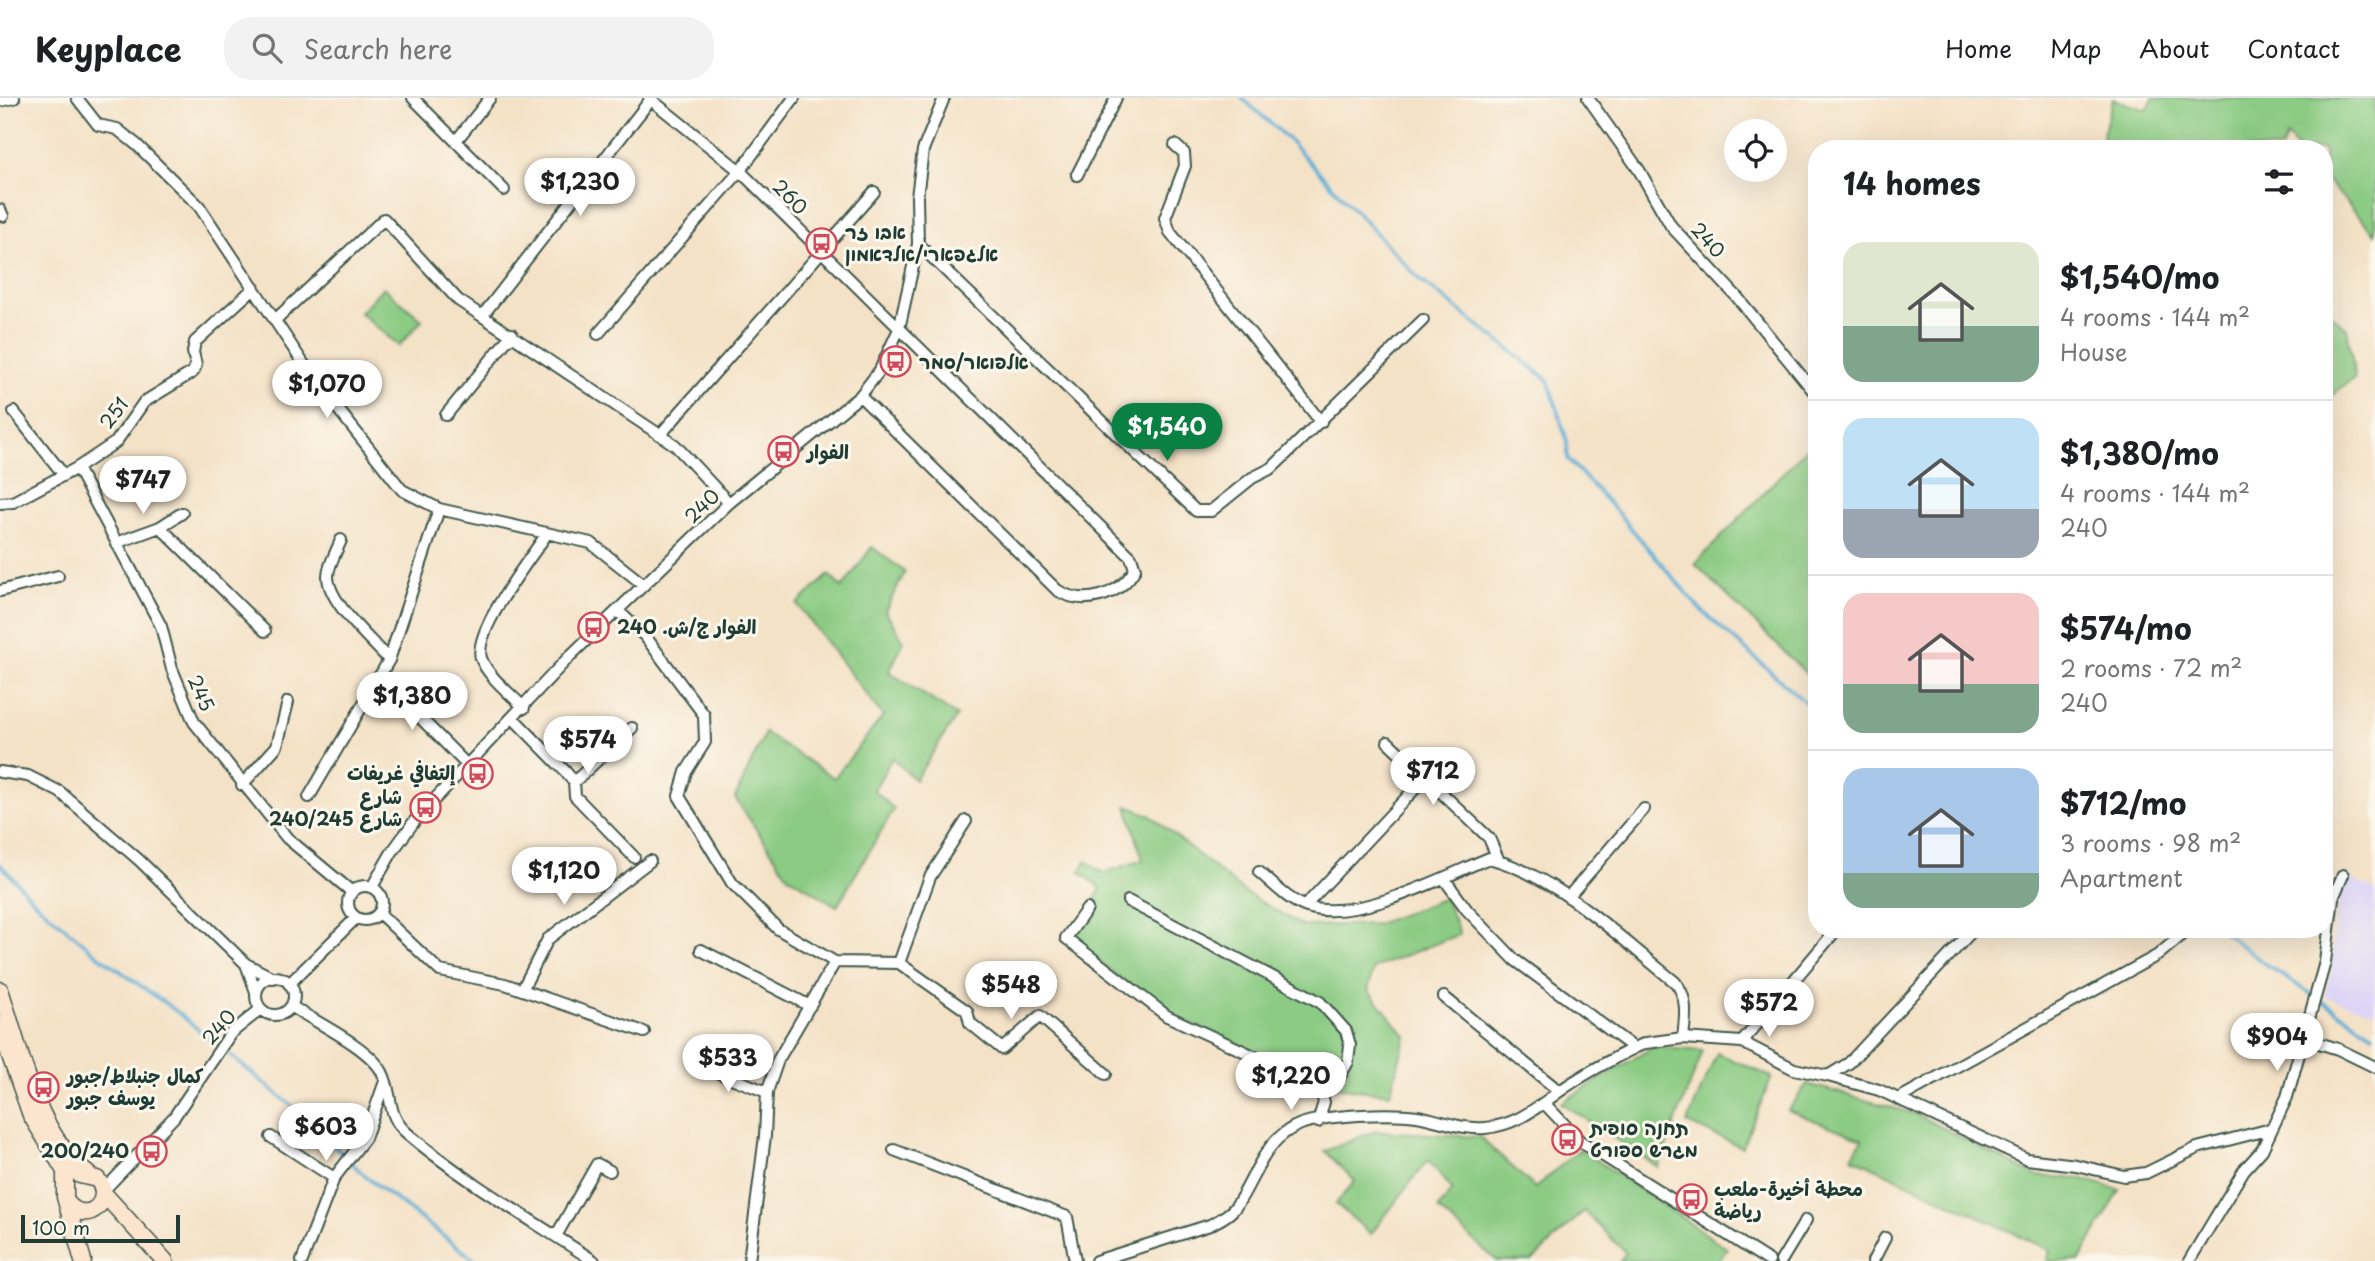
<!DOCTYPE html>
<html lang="en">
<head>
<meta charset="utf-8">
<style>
  :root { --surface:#fff; --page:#f2f2f2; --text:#202124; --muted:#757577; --line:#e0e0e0; --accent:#0b8043 }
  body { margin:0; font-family:"Playpen Sans","Playpen Sans Arabic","Playpen Sans Hebrew",sans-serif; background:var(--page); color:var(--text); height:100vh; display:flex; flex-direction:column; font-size:26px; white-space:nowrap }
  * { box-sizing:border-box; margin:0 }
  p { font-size:23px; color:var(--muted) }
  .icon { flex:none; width:38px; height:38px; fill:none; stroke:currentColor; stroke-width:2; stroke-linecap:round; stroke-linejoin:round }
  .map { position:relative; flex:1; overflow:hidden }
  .side { position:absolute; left:1808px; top:42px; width:525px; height:798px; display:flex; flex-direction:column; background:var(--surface); border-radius:28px; box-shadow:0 7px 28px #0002 }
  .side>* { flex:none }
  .buttons { position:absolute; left:1724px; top:21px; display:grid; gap:14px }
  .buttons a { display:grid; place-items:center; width:63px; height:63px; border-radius:50%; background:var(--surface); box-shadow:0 7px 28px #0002; font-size:35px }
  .scale { position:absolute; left:21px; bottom:18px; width:159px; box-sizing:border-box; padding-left:7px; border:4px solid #1f3d34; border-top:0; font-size:19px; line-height:24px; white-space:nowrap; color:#1f3d34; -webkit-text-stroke:5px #fbf7ec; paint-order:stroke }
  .price { position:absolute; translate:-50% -60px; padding:0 16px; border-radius:24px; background:#fff; color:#222; font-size:23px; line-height:46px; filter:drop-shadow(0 2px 4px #0008) }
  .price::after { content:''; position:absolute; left:50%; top:42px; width:21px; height:16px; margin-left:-10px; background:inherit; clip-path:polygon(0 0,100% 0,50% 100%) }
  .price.active { background:var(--accent); color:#fff }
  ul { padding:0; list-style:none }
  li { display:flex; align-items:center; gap:21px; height:175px; padding:0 35px }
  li+li { border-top:2px solid var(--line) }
  li span { display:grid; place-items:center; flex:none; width:196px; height:140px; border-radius:21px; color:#555 }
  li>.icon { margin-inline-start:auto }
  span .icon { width:84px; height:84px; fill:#fffc; stroke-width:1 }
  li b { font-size:30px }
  h2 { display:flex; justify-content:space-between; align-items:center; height:84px; padding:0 35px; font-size:30px }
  header { display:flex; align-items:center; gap:42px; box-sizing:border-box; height:98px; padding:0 35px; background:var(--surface); border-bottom:2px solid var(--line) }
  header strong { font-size:33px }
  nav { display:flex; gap:38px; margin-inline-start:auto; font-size:24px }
  .search { width:490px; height:63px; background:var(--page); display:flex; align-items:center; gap:18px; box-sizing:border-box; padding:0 24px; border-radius:28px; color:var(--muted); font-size:26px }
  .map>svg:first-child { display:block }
  .built { fill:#ddd5f6 }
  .green { fill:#8bcb83; stroke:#55845c; stroke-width:2 }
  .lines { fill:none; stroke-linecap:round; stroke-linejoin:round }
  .stream { stroke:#5caed7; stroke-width:3.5 }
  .street-casing { stroke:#3f564a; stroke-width:14 }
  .secondary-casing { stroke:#3f564a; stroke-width:19 }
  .street { stroke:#fff; stroke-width:10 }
  .secondary { stroke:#fbe5cf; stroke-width:16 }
  .labels { text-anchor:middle; stroke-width:6; stroke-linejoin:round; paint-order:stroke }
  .street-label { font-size:19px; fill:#1f3d34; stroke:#fbf7ec }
  .poi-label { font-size:19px; font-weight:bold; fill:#1f3d34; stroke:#fbf7ec; text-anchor:start }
</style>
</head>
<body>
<header>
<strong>Keyplace</strong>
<div class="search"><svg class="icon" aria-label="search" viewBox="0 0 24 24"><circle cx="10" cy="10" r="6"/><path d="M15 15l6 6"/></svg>Search here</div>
<nav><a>Home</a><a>Map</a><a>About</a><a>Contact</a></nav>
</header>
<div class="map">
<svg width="2375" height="1163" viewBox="0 0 2375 1163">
  <rect width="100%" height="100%" fill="#fbf7ec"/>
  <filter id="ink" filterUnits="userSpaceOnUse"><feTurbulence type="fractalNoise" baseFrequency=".0143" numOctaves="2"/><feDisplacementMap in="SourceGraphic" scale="14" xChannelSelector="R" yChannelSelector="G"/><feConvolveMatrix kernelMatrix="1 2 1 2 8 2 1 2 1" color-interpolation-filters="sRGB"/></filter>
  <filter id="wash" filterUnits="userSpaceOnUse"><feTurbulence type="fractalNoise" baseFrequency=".00686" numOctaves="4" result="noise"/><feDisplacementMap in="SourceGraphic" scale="28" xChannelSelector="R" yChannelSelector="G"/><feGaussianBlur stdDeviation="1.57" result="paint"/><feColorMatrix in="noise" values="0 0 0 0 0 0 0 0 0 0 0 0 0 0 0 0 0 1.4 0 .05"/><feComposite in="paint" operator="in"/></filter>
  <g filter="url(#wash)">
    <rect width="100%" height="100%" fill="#f4e2c7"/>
    <path class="built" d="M2349,780l26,12v122l-51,-16 7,-24 6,-69z"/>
    <path class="green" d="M2153,0h222v136l-51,-57v-28h-26l-11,-13 -6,13h-54l-5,-4 -4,4h-119l14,-50 34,11z
      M383,189l39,33 -23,26 -39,-33z
      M2324,211l23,20 8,48 -23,18 -8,-7z
      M1816,341v244l-121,-119z
      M872,449l33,25 -20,39 19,30 -15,31 68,44 -42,64 -23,-22 -18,32 20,19 -57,97 -49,-30 -53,-78 30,-65 69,45 49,-62 -86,-112 32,-29 13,13z
      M1127,708l23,9 94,77 59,34 74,-2 68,-26 15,36 -86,34 -6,22 38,46 -16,58 -63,-8 -168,-77 -86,-68 28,-53 -21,-16 6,-11 17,12 40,-13z
      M1653,949l50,4 -45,116 -97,-64z
      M1717,955l55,24 -30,70 -55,-24z
      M1807,986l109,30 120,62 47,3 37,11 -41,71h-32l3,-11 -198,-93 10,-18 -74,-29z
      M1375,1033l105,6 55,51 45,-39 148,100 -11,12h-97l6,-8 -42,-42 -52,50h-35l-59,-52 15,-19 -25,-30 -57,74 -35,-30 19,-23 -30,-30z"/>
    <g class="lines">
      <path class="stream" d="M1242,0l47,42 130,139 129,101 19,61 1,18 49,53 83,97 116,103
        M0,766l35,38 60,51 81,58 127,104 62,61 111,85
        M2220,831l45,35 108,70"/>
    </g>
  </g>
  <g filter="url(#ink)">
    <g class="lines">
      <defs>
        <path id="street" d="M77,0l21,27 19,4 20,16 62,61 112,169 91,115 37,19 152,34 53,42
          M413,0l91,92
          M649,0l91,73 391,386 4,12c-15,27 -52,38 -78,21l-197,-194
          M1588,0l51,72 32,56 66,71 79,97
          M0,3l14,-3
          M456,43l34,-43
          M1175,47l9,8 1,13 -20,52 5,14 151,190
          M1077,77l39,-77
          M0,112l3,6
          M918,146l278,267h15l41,-33 20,-10 151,-148
          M483,217l168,-216
          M275,222l109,-101 74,81 217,145 54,58
          M598,236l142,-163 54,-73
          M14,314l49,62
          M446,317l66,-81
          M660,337l214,-243
          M77,370l84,158 11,43 22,53 93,116 65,54
          M0,405l13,-1 64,-34 39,-26 28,-40 49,-30 3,-7 -3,-13 2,-10 59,-54
          M160,429l105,104
          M341,442c-4,11 -13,25 -13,36 0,27 44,64 61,84
          M116,445l44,-16 22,-14
          M0,493l58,-15
          M618,513l27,25 59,79 1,27 -19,30 -7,24 53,87 46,46 57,33 64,1 31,-86 36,-56
          M379,578l89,90
          M524,610c-13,-14 -37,-32 -43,-50 -8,-27 49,-99 65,-123
          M514,621l51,52 9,11 1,14 59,61
          M1388,644l101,96 10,23
          M0,674l28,4 32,16 79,68 107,104
          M574,684l58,-54
          M242,687l35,-39 11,-44
          M309,699l80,-137 50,-151
          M1259,774c14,12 30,29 48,35 50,16 136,-30 182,-49 72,20 128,78 186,124 14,16 10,36 8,56
          M1445,782l22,30 48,50 119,88
          M348 805a17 17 0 1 1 34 0a17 17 0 1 1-34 0Z
          M372,789l20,-35 24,-33 154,-163 159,-153 131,-107 20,-26 19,-41 19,-85 -1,-47 6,-47 21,-52
          M1568,799l76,-88
          M1128,803l192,101 26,29 4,14 -2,17 -8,14 -17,18
          M1305,808l120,-128
          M1087,811l-21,29 101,78 152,70 5,16 -6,20
          M379,815l61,58 65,13 139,48
          M701,852l109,56
          M899,865l68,48 3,12 32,26 38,-33 66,58
          M256 898a19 19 0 1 1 38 0a19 19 0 1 1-38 0Z
          M289,886l67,-66
          M522,892l26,-51 102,-78
          M256,894l-10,-28 27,14
          M1444,899l115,94
          M291,908c24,16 78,41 91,66 12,23 3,43 26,62 57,48 124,86 186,127
          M2303,940l35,11 37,18
          M1742,944l95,-113
          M701,968l66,26
          M1828,978l51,14 148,69 49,6 48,11 22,-3 51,-25 74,-19
          M1898,1001l260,-144 31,-26
          M1545,1006l35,37 189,120
          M271,1039l63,41
          M894,1052l173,67 8,44
          M104,1092l70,-73 57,-84 30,-24
          M556,1138l41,-72 13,7
          M302,1163l32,-83 31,-40 19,-54
          M749,1163l16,-125 2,-44 11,-32 57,-98
          M1096,1163l114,-36c9,-5 20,-10 26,-19 20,-28 27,-68 65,-82 25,-9 89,-12 116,-8 23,4 45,14 68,12 32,-3 51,-20 75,-37 23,-17 49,-30 74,-43l12,-5 37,-5 59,4 52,27 34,7 21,-13 125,-134
          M1781,1163l25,-41
          M1873,1163l12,-23
          M2189,1163l55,-91 18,-20 25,-53 38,-135 8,-64 10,-23"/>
        <path id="secondary" d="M0,892c21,61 35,144 89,185
          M0,929l31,88 34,56v26l18,64
          M104,1096l61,67
          M69,1107c19,20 46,-5 28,-26l-17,-4"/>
      </defs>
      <use href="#street" class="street-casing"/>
      <use href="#secondary" class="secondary-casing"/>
      <use href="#street" class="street"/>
      <use href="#secondary" class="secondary"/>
    </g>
  </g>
  <defs>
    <symbol id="bus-ring" viewBox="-11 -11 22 22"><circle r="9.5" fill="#fbf7ec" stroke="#d1495b" stroke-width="1.5"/><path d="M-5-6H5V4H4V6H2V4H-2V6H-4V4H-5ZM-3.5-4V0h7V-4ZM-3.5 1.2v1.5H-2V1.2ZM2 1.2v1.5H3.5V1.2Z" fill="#d1495b"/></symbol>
  </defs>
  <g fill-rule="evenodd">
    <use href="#bus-ring" x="804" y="128" width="35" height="35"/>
    <use href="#bus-ring" x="878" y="246" width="35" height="35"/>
    <use href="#bus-ring" x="766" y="336" width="35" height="35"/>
    <use href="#bus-ring" x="576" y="512" width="35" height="35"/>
    <use href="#bus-ring" x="460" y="658" width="35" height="35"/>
    <use href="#bus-ring" x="408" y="692" width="35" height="35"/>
    <use href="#bus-ring" x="26" y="972" width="35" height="35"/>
    <use href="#bus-ring" x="1550" y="1024" width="35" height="35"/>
    <use href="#bus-ring" x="134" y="1036" width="35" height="35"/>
    <use href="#bus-ring" x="1674" y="1084" width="35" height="35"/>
  </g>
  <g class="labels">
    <g class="street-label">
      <text transform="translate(790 99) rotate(45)" y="7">260</text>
      <text transform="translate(1708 142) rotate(48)" y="7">240</text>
      <text transform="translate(114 315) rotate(-53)" y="7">251</text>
      <text transform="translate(702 408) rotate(-44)" y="7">240</text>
      <text transform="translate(201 595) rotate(66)" y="7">245</text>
      <text transform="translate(219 929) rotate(-49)" y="7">240</text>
    </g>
    <g class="poi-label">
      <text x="845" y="141">אבו זר<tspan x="845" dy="22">אלגפארי/אלדאמון</tspan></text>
      <text x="919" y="271">אלפואר/סמר</text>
      <text x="807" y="361">الفوار</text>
      <text x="617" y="536">الفوار ج/ش. 240</text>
      <text x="455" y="682" text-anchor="end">إلتفافي غريفات</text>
      <text x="402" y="706" text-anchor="end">شارع<tspan x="402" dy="22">240/شارع 245</tspan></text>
      <text x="67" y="985">كمال جنبلاط/جبور<tspan x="67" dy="22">يوسف جبور</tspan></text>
      <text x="1590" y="1037">תחנה סופית<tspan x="1590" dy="22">מגרש ספורט</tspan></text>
      <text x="129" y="1060" text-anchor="end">200/240</text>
      <text x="1714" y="1098">محطة أخيرة-ملعب<tspan x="1714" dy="22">رياضة</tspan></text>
    </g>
  </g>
</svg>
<div class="buttons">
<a><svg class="icon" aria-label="locate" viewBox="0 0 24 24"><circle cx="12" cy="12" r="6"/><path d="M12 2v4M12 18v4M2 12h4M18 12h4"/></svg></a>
</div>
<div class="scale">100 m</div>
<b class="price" style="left:580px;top:120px">$1,230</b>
<b class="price" style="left:327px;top:322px">$1,070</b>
<b class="price active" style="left:1167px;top:365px">$1,540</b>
<b class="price" style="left:143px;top:418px">$747</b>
<b class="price" style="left:412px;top:634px">$1,380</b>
<b class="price" style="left:588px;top:678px">$574</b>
<b class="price" style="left:1433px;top:709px">$712</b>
<b class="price" style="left:564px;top:809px">$1,120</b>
<b class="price" style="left:1011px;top:923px">$548</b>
<b class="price" style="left:1769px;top:941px">$572</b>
<b class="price" style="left:2277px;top:975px">$904</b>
<b class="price" style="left:728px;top:996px">$533</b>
<b class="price" style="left:1291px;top:1014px">$1,220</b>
<b class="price" style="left:326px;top:1065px">$603</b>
<section class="side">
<h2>14 homes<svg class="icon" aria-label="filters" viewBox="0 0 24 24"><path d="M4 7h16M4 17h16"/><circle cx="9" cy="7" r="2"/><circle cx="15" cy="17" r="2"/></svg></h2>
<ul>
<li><span style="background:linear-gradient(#dfe7d0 60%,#7fa58c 0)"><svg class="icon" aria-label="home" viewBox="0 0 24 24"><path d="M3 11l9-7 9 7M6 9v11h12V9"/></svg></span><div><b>$1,540/mo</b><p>4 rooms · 144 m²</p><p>House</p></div></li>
<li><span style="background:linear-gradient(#bfe0f5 65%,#9aa5b1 0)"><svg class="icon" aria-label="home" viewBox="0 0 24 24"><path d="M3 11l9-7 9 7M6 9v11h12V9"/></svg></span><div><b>$1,380/mo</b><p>4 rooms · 144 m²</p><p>240</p></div></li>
<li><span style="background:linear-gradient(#f6c9c9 65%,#7fa58c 0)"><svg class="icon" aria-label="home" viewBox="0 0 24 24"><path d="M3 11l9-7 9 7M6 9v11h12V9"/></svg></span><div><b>$574/mo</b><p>2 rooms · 72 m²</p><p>240</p></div></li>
<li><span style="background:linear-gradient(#a9c7e8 75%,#7fa58c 0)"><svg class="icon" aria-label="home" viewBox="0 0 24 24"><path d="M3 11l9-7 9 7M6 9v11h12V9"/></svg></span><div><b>$712/mo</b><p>3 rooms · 98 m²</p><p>Apartment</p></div></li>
</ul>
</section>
</div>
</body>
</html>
